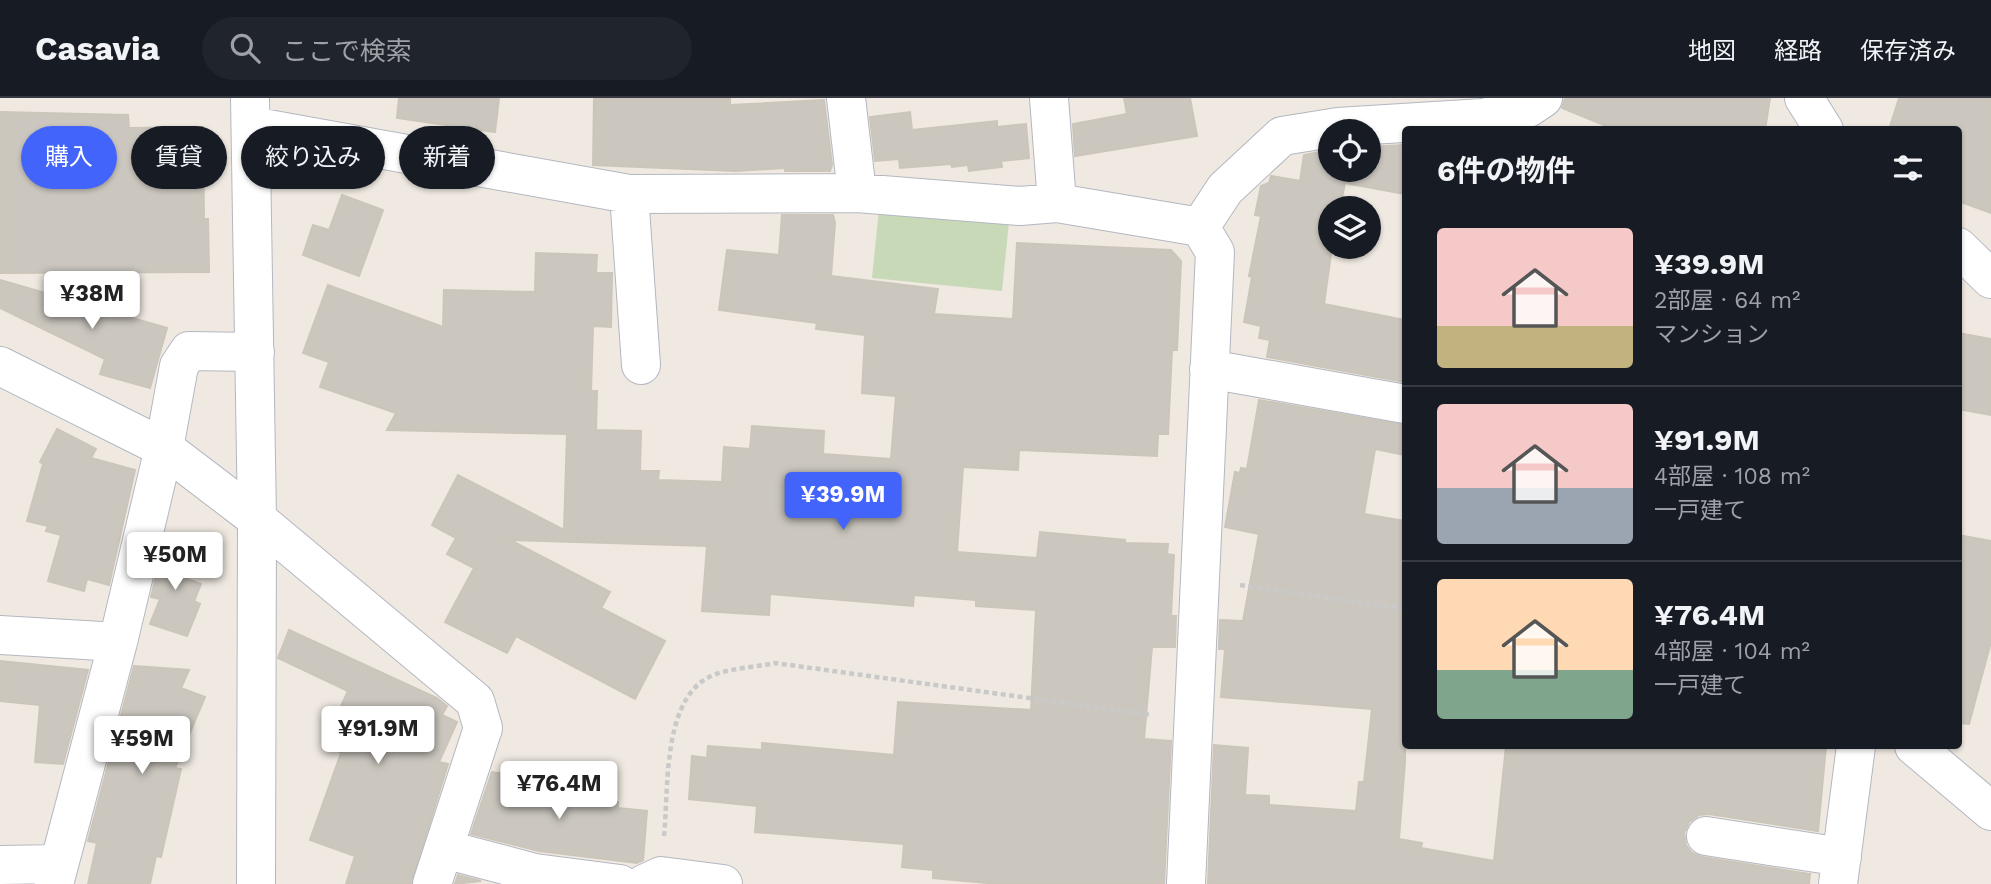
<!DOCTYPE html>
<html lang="ja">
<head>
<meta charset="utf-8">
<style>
  :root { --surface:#171b24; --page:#20242c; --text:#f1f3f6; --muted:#9ea1a6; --line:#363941; --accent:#4264fb }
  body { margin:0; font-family:"Work Sans","Noto Sans JP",sans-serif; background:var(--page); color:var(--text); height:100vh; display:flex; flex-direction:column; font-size:26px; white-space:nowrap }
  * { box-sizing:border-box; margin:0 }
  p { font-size:23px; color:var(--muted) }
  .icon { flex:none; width:38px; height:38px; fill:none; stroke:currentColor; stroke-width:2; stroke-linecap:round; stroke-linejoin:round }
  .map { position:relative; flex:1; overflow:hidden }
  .details { position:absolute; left:1402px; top:28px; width:560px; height:623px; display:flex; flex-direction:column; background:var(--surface); border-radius:7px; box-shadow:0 2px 5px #0004 }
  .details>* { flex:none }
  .top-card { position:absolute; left:21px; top:28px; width:665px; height:63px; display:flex; gap:14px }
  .buttons { position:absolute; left:1318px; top:21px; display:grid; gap:14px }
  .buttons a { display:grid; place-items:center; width:63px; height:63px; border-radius:50%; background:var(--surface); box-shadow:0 2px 5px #0004; font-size:35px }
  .price { position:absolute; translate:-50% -60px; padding:0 16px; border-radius:7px; background:#fff; color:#222; font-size:23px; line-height:46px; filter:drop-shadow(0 2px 4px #0008) }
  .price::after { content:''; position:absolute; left:50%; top:42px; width:21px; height:16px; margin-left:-10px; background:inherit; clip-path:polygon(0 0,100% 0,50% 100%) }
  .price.active { background:var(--accent); color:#fff }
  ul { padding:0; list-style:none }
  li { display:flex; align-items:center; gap:21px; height:175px; padding:0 35px }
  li+li { border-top:2px solid var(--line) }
  li span { display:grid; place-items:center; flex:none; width:196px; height:140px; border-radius:7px; color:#555 }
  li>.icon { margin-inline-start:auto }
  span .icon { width:84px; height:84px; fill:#fffc; stroke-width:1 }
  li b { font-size:30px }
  h2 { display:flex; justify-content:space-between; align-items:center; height:84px; padding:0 35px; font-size:30px }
  .chip { padding:0 24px; border-radius:32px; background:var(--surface); box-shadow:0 2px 5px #0004; font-size:24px; line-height:63px }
  .chip.active { background:var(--accent); color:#fff }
  header { display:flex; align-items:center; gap:42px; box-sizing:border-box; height:98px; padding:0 35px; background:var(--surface); border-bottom:2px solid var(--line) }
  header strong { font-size:33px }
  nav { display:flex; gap:38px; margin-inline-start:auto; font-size:24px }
  .search { width:490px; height:63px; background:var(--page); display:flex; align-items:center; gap:18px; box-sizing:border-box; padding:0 24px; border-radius:38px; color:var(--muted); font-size:26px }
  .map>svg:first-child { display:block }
  .cemetery { fill:#c8d9b8 }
  .building { fill:#cbc7bf; stroke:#cbc5ba; stroke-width:2 }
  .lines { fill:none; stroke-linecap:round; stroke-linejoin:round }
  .minor-casing { stroke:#b4b7c1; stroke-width:40 }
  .path { stroke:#c9c9c9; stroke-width:4.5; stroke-dasharray:5 3.5; stroke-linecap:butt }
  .minor { stroke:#fff; stroke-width:38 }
</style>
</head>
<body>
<header>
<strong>Casavia</strong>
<div class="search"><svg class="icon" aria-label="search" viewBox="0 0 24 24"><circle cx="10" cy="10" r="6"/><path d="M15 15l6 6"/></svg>ここで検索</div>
<nav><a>地図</a><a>経路</a><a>保存済み</a></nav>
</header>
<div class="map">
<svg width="1991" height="786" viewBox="0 0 1991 786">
  <rect width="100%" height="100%" fill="#efe9e1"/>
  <path class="cemetery" d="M879,111l130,13 -7,69 -130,-13z"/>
  <path class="building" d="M399,0h100l-4,34 -98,-14z
    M594,0h136v7l94,-5 8,65 -2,6h-45v-3l-49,3 -143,-6z
    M1124,0h66l7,38 -122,20 -2,-32 54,-10z
    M1565,0h205l-5,32h-149l-54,-22z
    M1899,0h92v115l-33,-12v-71h-69z
    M0,14l128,3 1,13 74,-1 1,92h4l1,53 -209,1z
    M910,14l2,18 85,-9v6l29,-3 3,34 -28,3 1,6 -33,4 -1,-6 -16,2 -1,-3 -51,4 -1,-9 -24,2 -5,-44z
    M1405,47v49l-60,-11 -5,25h-10l2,39 -8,57 81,16v62l-138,-25 3,-17 -11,-2 2,-12 -17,-4 8,-45 -3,-1 12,-60 -6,-1 6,-29 8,-3 2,-7 29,5 4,-26 26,-5v20h38v-23z
    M342,97l41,15 -24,66 -56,-21 10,-30 16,5z
    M782,117h51l2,8 -4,53 107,13 -4,25 79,5 4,-76 154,7 10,11 -4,89h-5l-4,84h-10l-1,22 -138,-6 -1,20 -55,-3 -6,85 80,6 3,-26 85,8v3l43,1 -1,10 7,1 -3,61h5l-1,31h-23l-8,92 27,2 -7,143h-166l-65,-6v-8l-31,-3 2,-23 -149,-12 2,-26 -68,-7 3,-43 15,2 1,-12 54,4v-7l132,12 4,-53 133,8 5,-100 -60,-4v-6l-62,-5 -1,11 -143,-12 -1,21 -67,-4 5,-65 -197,-6 100,52 -9,16 64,33 -30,58 -119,-63 -9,17 -62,-31 29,-54 -27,-14 9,-16 -24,-13 26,-50 106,55 3,-96 -180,-4 9,-17 -76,-26 9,-25 -26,-9 25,-68 115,42 1,-37 91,2 1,-39 61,2 -1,18h16l-1,54 -18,-1 -2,65h6l-1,39 45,1 -1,40h19l-1,9 64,2 2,-35 26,2 2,-23 72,5 -1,23 68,5 5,-63 -34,-3 3,-58 -49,-6 1,-6 -98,-13 8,-60 52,5z
    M0,182l167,48 -17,60 -50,-14 5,-15 -105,-51z
    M1958,235l33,6v76l-33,-6z
    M1259,302l146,25v30l-30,-6 -11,65 41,7v241l-6,77 23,4 -1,5 73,13 12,-115h320l-8,85 -109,-17 -10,1 -10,7 -5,11 2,12 6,8 10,4 108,17 -1,10h-601l6,-139 34,3 -3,47 24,1v9l87,6 3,-29h5l8,-73 -151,-12 4,-48h-6l1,-29 23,1 16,-87 -34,-7 10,-55 5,1 1,-5 6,1z
    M57,331l39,20 -5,9 44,12 -26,115 -22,-6 -3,12 -36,-10 13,-46 -15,-4 2,-5 -21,-5 16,-57 -3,-2z
    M1958,437l33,6v101l-22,82 -11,-1z
    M164,445l32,13 -9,23 14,5 -7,17 6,3 -13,32 -37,-12 10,-25 -9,-2z
    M289,532l148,68 10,8 -5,9 15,7 -18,40 9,2 -37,120h-65l9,-28 -45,-16 31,-87 -3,-2 13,-27 -15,-7 12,-26 -70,-33z
    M0,563l88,9 -25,94 -28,-2 5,-57 -40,-4z
    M134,568l55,4 -8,18 24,9 -30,71 6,1 -20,88 -5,-1 -6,28h-62l9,-41 -9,-2z
    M492,674l62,11 -1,6 36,4 -1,6 30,3v6l29,3 -4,49 -6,3 -98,-12 -68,-17z
    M458,777l23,6 -26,3z"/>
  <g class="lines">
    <defs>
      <path id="minor" d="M250,0l7,421 -1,365
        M846,0l11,95
        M1049,0l8,105
        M1804,0l20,32
        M251,28l378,68 228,-1 163,13 37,-3 143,24 15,25 -29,632
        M629,96l12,171
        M1200,129l25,-38 57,-53 56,-9 145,-9 45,-10 15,-10
        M1958,149l33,32
        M0,268l164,82 93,71 218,182 8,27 -51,156
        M1209,271l196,35
        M0,537l118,7
        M1914,648l77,65
        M1706,738l136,21
        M444,751l91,24 85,11
        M0,767l59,-1
        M54,786l64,-242 46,-194 15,-82 10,-15 66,1
        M644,786l17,-8 62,8
        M1838,786l18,-138"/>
    </defs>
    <use href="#minor" class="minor-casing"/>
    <path class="path" d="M1240,487l165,24
      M664,738c5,-47 -3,-143 52,-162 18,-6 40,-7 59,-11l377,52"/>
    <use href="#minor" class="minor"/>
  </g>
</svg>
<div class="buttons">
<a><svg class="icon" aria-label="locate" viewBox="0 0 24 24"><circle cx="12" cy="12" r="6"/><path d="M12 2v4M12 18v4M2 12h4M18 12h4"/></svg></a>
<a><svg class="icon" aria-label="layers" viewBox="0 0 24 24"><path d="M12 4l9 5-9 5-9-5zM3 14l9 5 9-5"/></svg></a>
</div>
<b class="price" style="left:92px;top:233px">¥38M</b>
<b class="price active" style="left:843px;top:434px">¥39.9M</b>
<b class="price" style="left:175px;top:494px">¥50M</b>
<b class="price" style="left:378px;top:668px">¥91.9M</b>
<b class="price" style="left:142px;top:678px">¥59M</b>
<b class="price" style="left:559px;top:723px">¥76.4M</b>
<div class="top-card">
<a class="chip active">購入</a>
<a class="chip">賃貸</a>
<a class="chip">絞り込み</a>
<a class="chip">新着</a>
</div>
<section class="details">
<h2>6件の物件<svg class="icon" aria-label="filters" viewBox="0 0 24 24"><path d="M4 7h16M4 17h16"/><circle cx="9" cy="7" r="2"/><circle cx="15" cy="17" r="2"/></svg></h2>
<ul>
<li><span style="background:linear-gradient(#f6c9c9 70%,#c2b280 0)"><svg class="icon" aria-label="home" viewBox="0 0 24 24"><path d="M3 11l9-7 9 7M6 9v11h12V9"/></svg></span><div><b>¥39.9M</b><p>2部屋 · 64 m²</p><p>マンション</p></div></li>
<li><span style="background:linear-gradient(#f6c9c9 60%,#9aa5b1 0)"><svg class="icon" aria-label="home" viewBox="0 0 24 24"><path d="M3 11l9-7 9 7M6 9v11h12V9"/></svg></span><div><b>¥91.9M</b><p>4部屋 · 108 m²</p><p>一戸建て</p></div></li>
<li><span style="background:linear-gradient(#ffd9b3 65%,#7fa58c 0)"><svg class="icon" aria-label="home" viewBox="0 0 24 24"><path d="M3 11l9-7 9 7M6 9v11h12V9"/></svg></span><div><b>¥76.4M</b><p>4部屋 · 104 m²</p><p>一戸建て</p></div></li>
</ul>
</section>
</div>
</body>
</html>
